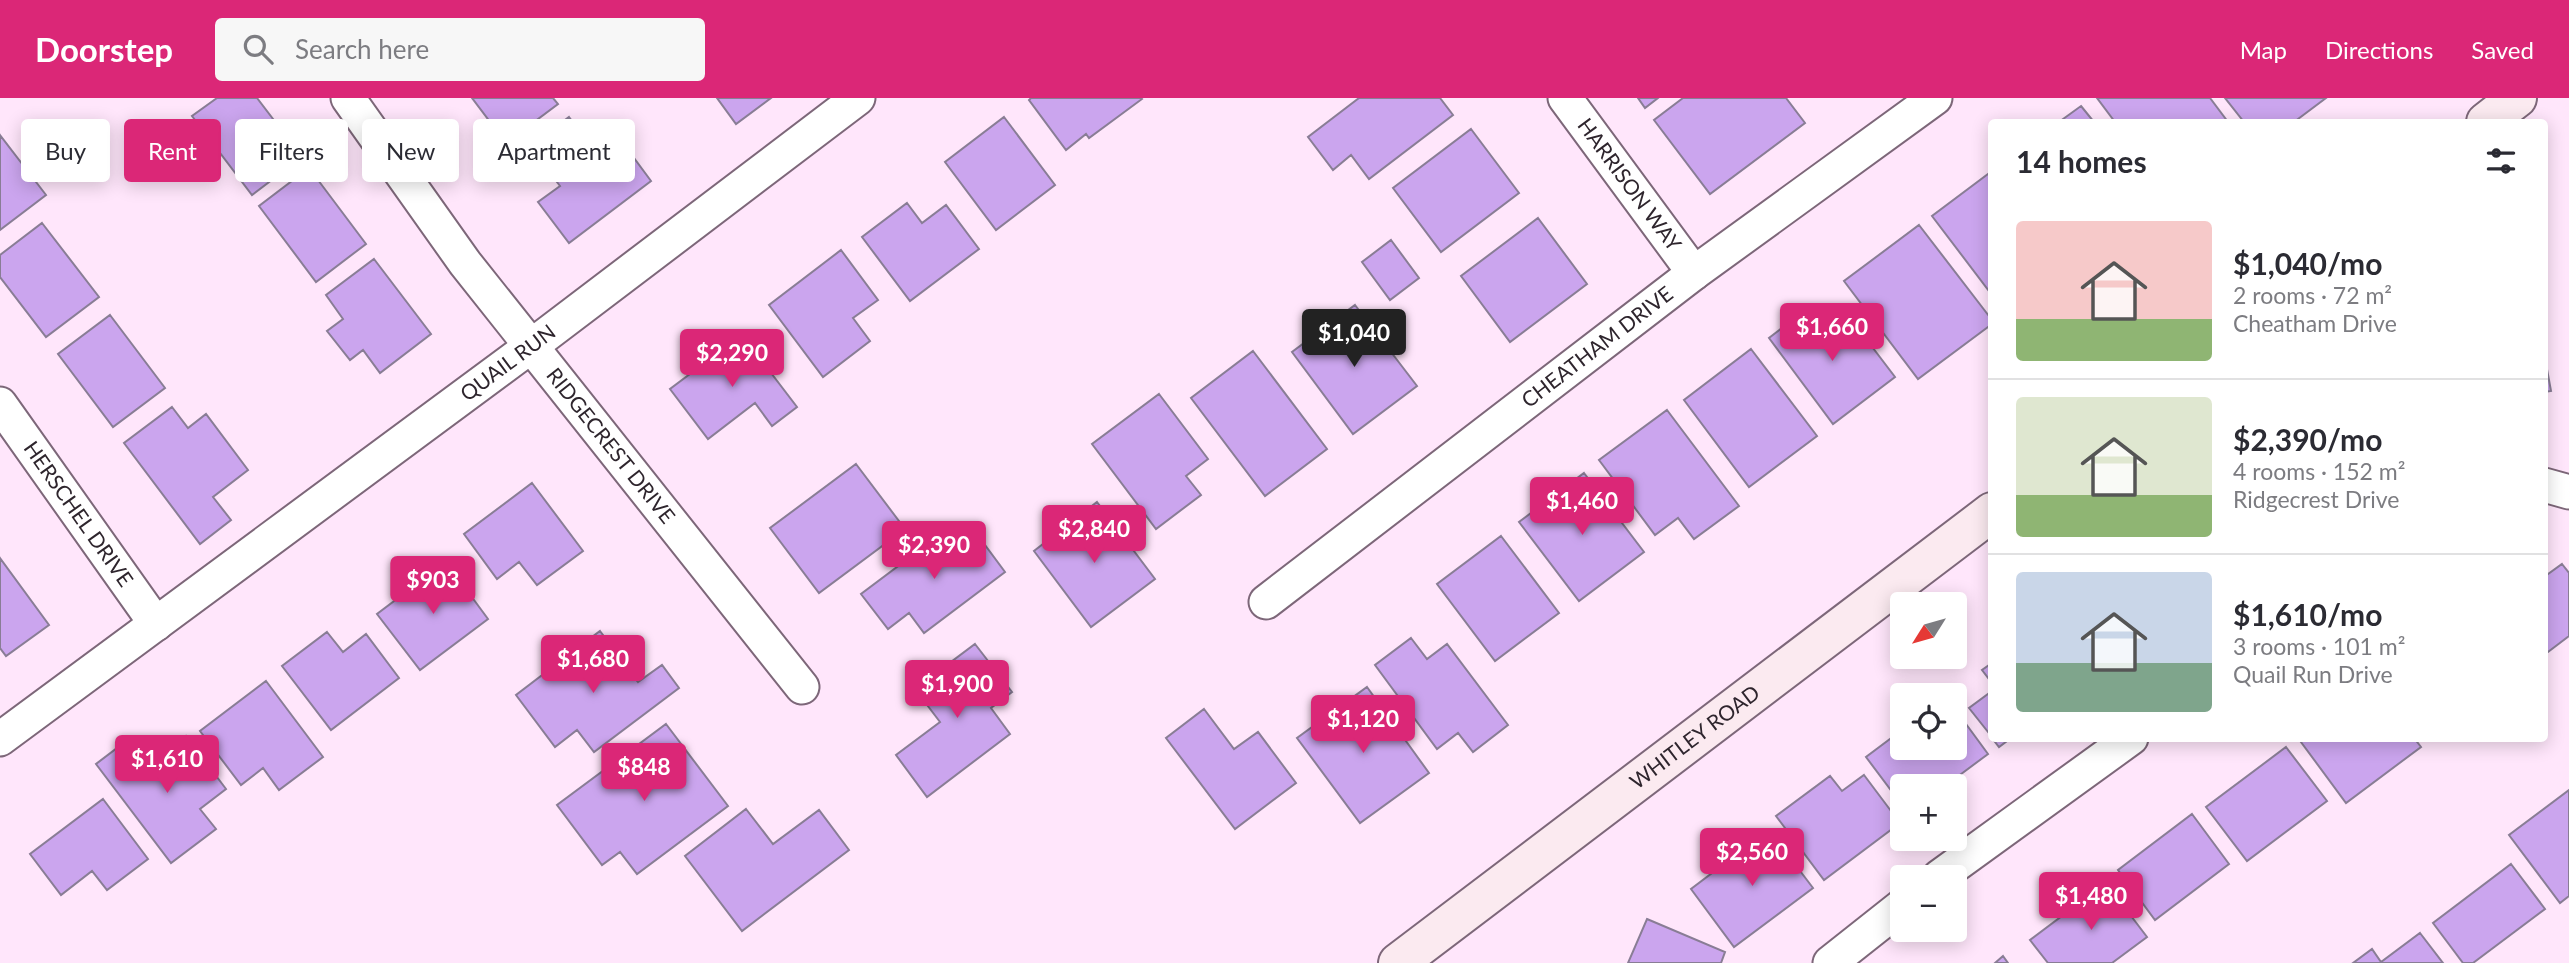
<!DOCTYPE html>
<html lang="en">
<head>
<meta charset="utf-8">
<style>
  :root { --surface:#fff; --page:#f7f7f7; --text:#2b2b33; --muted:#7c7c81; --line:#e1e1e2; --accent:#db2777 }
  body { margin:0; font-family:Lato,sans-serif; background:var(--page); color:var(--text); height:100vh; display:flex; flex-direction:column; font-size:26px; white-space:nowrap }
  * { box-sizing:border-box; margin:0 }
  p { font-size:23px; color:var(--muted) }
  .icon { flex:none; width:38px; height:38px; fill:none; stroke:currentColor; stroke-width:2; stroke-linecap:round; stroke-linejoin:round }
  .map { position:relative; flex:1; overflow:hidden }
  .sheet { position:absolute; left:1988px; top:21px; width:560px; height:623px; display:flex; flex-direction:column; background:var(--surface); border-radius:7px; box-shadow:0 4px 18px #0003 }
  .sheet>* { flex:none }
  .hud { position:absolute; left:21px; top:21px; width:665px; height:63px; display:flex; gap:14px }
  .needle { width:46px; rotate:233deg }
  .controls { position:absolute; left:1890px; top:494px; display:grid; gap:14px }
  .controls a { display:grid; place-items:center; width:77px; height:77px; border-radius:7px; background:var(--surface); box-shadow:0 4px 18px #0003; font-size:35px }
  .price { position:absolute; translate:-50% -60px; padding:0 16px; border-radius:7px; background:var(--accent); color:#fff; font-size:23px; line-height:46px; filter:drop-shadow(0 2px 4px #0008) }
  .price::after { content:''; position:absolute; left:50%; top:42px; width:21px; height:16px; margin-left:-10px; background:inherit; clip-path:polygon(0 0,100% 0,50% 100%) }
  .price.active { background:#222; color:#fff }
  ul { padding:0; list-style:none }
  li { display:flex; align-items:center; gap:21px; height:175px; padding:0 28px }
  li+li { border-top:2px solid var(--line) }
  li span { display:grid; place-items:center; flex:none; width:196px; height:140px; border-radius:7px; color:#555 }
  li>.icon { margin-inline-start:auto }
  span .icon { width:84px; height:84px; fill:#fffc; stroke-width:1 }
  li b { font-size:30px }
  h2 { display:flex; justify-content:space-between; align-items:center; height:84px; padding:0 28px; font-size:30px }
  .tag { padding:0 24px; border-radius:7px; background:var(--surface); box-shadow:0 4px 18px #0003; font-size:24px; line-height:63px }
  .tag.active { background:var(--accent); color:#fff }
  header { display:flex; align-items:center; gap:42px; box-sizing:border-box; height:98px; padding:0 35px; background:var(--accent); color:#fff }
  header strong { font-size:33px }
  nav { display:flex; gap:38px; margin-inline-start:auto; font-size:24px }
  .search { width:490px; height:63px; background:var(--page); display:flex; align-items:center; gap:18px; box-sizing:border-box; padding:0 24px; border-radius:7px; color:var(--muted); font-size:26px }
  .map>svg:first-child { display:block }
  .building { fill:#cba5ee; stroke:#897d95; stroke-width:2 }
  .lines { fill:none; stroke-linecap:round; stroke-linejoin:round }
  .street-casing { stroke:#7d6779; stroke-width:37 }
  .secondary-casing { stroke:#7d6779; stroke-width:42 }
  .street { stroke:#fff; stroke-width:33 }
  .secondary { stroke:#fbeaf0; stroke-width:38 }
  .labels { text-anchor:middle; stroke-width:6; stroke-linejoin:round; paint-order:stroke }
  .street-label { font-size:21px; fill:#2e252d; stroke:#fff }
</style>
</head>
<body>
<header>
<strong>Doorstep</strong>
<div class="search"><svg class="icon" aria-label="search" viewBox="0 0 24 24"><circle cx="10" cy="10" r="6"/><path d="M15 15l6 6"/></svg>Search here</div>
<nav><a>Map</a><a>Directions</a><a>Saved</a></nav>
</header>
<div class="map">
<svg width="2569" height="865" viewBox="0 0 2569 865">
  <rect width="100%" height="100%" fill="#ffe6fb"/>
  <path class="building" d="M217,0h40l45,59 -50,38 -60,-79z
    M472,0h81l5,6 -52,39z
    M717,0h54l-35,26z
    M1031,0h110l1,1 -53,39 -3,-4 -20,16 -37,-50z
    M1359,0h81l13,17 -84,64 -18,-24 -18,15 -25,-33z
    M1638,0h20l-13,10z
    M1683,0h103l19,25 -95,71 -56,-74z
    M2097,0h113l18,24h-113z
    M2225,0h101l-32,24h-50z
    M2081,8l13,16h-35z
    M569,19l23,30 22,-16 37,50 -82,62 -31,-41 22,-16 -30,-39z
    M1004,19l51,68 -59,45 -51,-68z
    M1471,31l48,64 -78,59 -48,-64z
    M0,37l46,60 -46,35z
    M309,70l57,76 -50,38 -57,-76z
    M1992,73v124l-60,-79z
    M907,105l15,20 24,-18 33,44 -69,52 -48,-64z
    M1538,120l49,66 -77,58 -49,-66z
    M42,125l57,74 -53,40 -46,-60v-22z
    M1919,127l73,95v4l-74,55 -74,-98z
    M1391,142l28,38 -29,22 -28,-38z
    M841,152l37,50 -25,18 17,23 -47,36 -54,-72z
    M374,161l57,75 -51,39 -17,-23 -13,10 -23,-29 16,-12 -17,-24z
    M1355,207l62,81 -64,48 -61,-82z
    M1808,210l17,23 22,-17 48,63 -62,47 -64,-86z
    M110,217l55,73 -52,39 -55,-73z
    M742,237l55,72 -25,19 -17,-23 -47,36 -38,-50z
    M1751,251l66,87 -68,51 -65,-87z
    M1253,253l74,98 -62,47 -74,-98z
    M2544,255l7,38 -7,1z
    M1159,296l49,65 -22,17 15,19 -45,34 -64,-85z
    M172,309l16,21 18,-14 42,56 -35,27 18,23 -31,24 -76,-101z
    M1667,312l72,96 -45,33 -16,-21 -23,17 -56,-75z
    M856,366l49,65 -86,64 -49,-65z
    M1584,375l60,79 -65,49 -60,-79z
    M532,385l51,68 -46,34 -18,-23 -22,17 -33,-45z
    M1097,404l58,77 -64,48 -57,-76z
    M953,427l15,20 11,-8 26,35 -81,61 -15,-20 -21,16 -27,-35z
    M1501,438l58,77 -64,48 -58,-77z
    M0,460l49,67 -43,31 -6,-8z
    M446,464l42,57 -68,51 -43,-56z
    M2562,466l7,9v63l-25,19v-78z
    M600,533l38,51 24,-17 17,23 -85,64 -17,-22 -22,17 -39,-52z
    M327,534l16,20 23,-18 33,44 -68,52 -49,-64z
    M1411,540l16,21 20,-15 61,81 -35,27 -15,-19 -21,16 -62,-84z
    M975,546l37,48 -21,16 19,26 -83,63 -31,-42 44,-33 -25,-33z
    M1992,565v20l-10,-13z
    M266,583l57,76 -44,33 -16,-22 -22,17 -41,-54z
    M1367,589l62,86 -69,50 -63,-85z
    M1992,593v46l-23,-29z
    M1204,611l30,40 24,-17 38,51 -61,46 -69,-91z
    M1955,611l33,45 -43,32h-43v19l-36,-48 36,-27v17h53z
    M666,626l62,82 -91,68 -17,-22 -18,13 -45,-60z
    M186,638l40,53 -26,20 16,20 -45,34 -75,-99 25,-19 19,26z
    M1992,640h19l-12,9z
    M2298,640h116l7,9 -75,56z
    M2286,649l41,54 -80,60 -41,-54z
    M1864,677l36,48 -76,57 -48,-64 54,-40 12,15z
    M2569,692v106l-9,7 -51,-68z
    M103,701l45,60 -41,31 -15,-19 -31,24 -31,-41z
    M746,711l27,35 46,-34 30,40 -107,81 -57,-75z
    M2192,716l37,50 -74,56 -37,-50z
    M1769,732l44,58 -79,59 -43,-58z
    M2511,766l34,45 -72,54h-10l-30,-40z
    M2106,785l41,54 -35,26h-64l-18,-23z
    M1647,821l78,33 -4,11h-93z
    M2420,835l23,30h-90l19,-14 9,13z
    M2003,858l5,7h-13z"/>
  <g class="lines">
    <defs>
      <g id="street">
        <path id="s1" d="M348,0l117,165 337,424"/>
        <path id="s2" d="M1565,0l129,175"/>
        <path id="s3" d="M0,306l156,220"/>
        <path d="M2544,387l25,7"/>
        <path id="s4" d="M1266,504l428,-329 241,-175"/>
        <path id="s5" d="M0,641l530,-392 328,-249"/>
        <path d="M1939,779l192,-139"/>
        <path d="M1830,865l72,-57"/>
      </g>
      <g id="secondary">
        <path d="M2486,24l31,-24"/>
        <path id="s6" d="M1398,865l594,-451"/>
      </g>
    </defs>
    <use href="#street" class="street-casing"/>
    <use href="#secondary" class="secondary-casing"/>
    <use href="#street" class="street"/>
    <use href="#secondary" class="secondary"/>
  </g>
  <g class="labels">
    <g class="street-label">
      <text dy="7" stroke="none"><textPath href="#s2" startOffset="108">HARRISON WAY</textPath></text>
      <text dy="7" stroke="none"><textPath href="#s4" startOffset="418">CHEATHAM DRIVE</textPath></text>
      <text dy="7" stroke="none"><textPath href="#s5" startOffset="632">QUAIL RUN</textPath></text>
      <text dy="7" stroke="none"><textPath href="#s1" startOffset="436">RIDGECREST DRIVE</textPath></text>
      <text dy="7" stroke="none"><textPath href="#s3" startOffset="135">HERSCHEL DRIVE</textPath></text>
      <text dy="7" stroke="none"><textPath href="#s6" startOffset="373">WHITLEY ROAD</textPath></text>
    </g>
  </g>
</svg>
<div class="controls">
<a><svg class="needle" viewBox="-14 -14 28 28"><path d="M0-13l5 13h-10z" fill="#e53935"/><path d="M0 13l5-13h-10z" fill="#7c7c81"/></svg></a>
<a><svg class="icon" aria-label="locate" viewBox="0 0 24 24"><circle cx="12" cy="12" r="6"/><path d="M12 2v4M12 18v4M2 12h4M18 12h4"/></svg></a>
<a>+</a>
<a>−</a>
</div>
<b class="price" style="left:1832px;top:265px">$1,660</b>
<b class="price active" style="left:1354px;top:271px">$1,040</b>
<b class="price" style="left:732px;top:291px">$2,290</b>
<b class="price" style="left:1582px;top:439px">$1,460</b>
<b class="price" style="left:1094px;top:467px">$2,840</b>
<b class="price" style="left:934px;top:483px">$2,390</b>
<b class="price" style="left:433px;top:518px">$903</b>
<b class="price" style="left:593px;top:597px">$1,680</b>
<b class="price" style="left:957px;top:622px">$1,900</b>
<b class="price" style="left:1363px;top:657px">$1,120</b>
<b class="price" style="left:167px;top:697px">$1,610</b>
<b class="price" style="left:644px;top:705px">$848</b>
<b class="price" style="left:1752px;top:790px">$2,560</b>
<b class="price" style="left:2091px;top:834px">$1,480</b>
<div class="hud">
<a class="tag">Buy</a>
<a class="tag active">Rent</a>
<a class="tag">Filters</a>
<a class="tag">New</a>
<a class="tag">Apartment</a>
</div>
<section class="sheet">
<h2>14 homes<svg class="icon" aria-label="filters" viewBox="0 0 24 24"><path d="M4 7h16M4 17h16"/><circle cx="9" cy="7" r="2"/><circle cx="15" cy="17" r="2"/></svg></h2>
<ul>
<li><span style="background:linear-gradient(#f6c9c9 70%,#8fb573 0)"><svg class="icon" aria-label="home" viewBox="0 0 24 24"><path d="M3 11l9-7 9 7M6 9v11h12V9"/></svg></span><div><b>$1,040/mo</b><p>2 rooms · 72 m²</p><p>Cheatham Drive</p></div></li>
<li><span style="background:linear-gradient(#dfe7d0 70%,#8fb573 0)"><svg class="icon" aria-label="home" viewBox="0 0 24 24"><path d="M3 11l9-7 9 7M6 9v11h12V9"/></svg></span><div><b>$2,390/mo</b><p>4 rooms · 152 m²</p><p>Ridgecrest Drive</p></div></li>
<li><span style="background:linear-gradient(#c9d6e8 65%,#7fa58c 0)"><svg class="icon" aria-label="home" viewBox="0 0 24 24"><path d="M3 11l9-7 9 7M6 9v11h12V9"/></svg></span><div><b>$1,610/mo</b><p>3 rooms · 101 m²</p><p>Quail Run Drive</p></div></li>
</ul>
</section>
</div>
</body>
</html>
